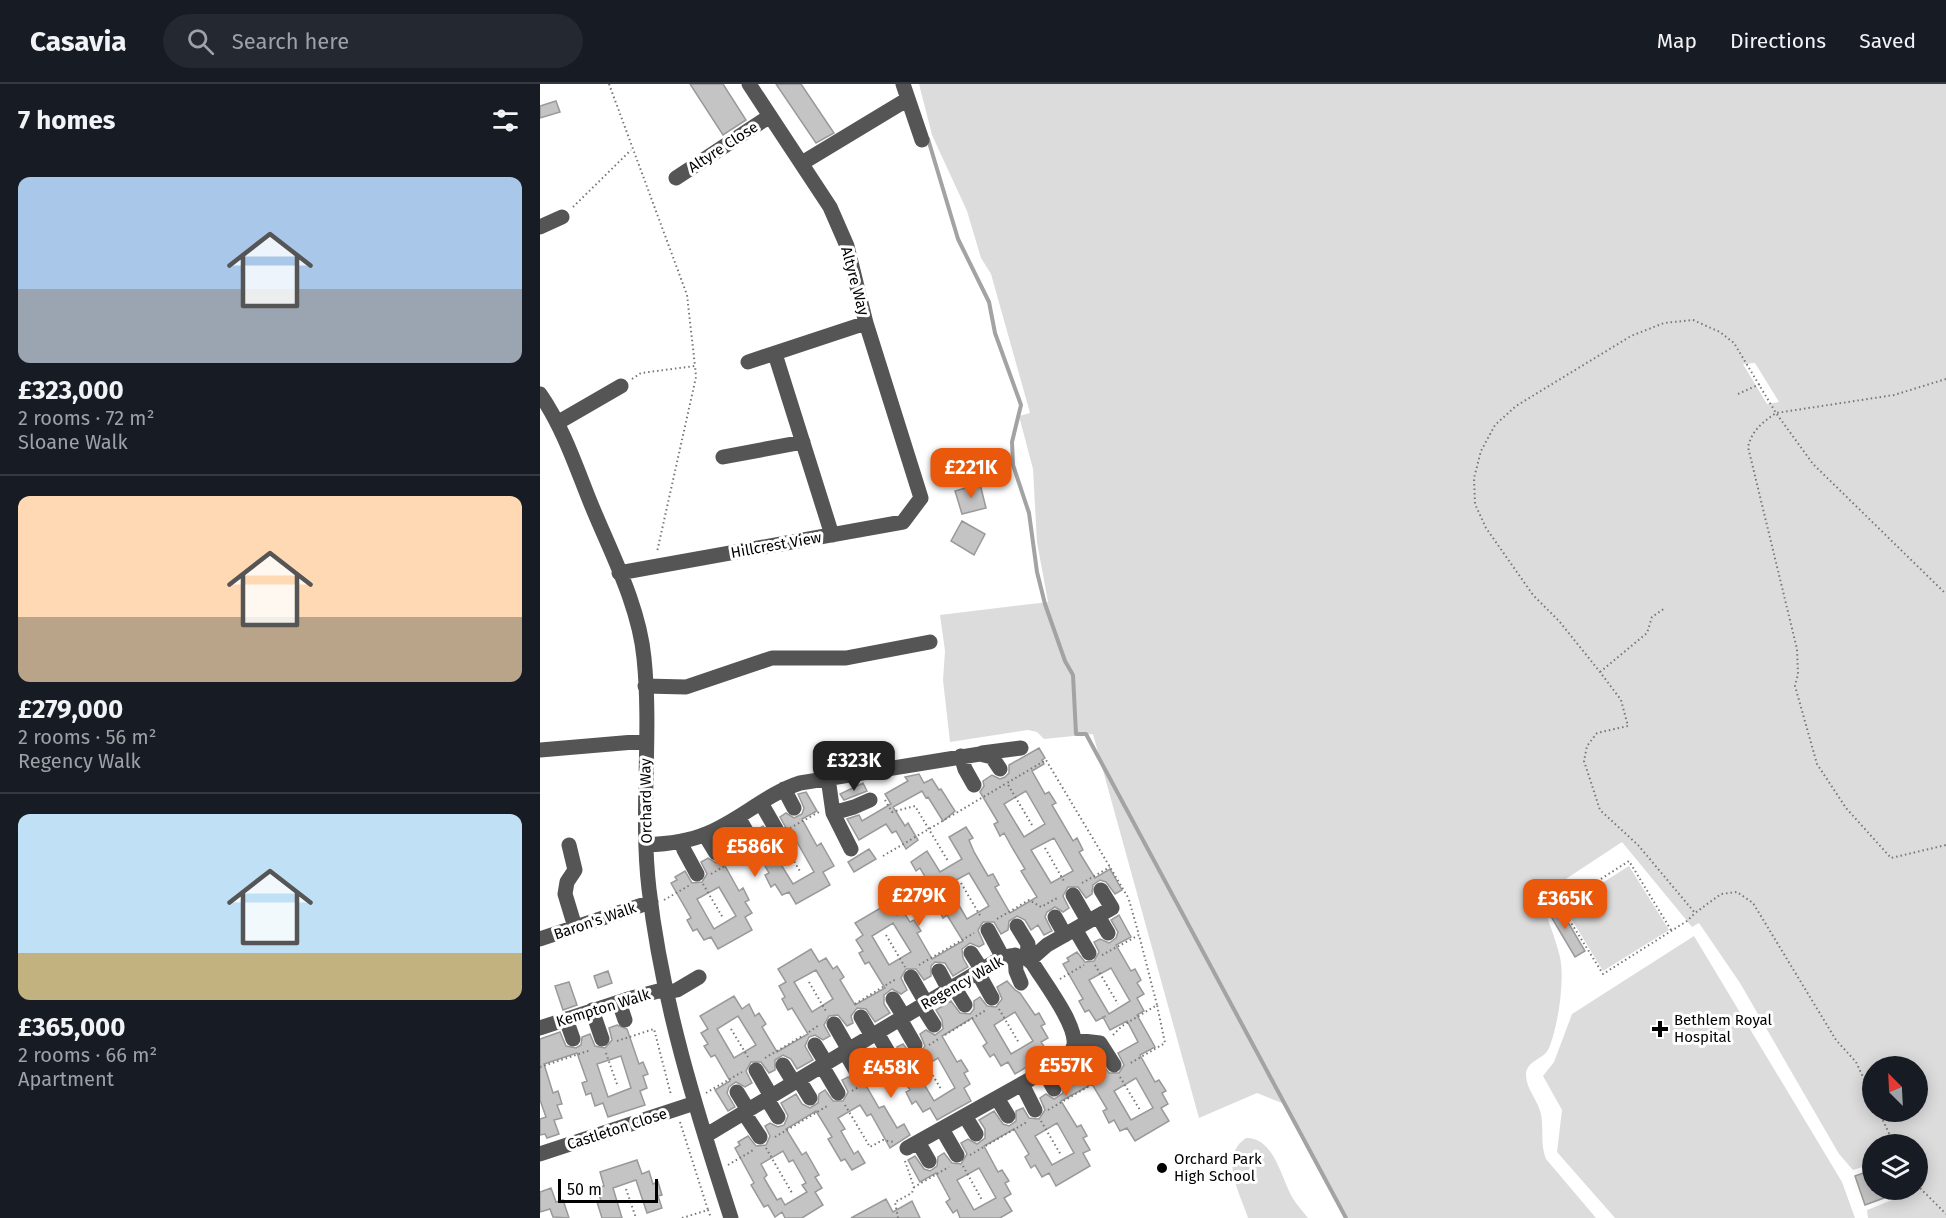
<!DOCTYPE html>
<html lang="en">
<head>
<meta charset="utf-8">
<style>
  :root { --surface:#171b24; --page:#242831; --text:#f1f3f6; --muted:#9ea1a6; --line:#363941; --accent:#ea580c }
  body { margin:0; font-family:"Fira Sans",sans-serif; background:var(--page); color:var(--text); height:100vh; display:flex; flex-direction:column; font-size:22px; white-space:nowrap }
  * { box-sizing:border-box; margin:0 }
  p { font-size:20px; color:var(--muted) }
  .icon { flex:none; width:33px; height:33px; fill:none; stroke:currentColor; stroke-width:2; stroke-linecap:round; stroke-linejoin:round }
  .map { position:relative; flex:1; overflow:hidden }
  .drawer { display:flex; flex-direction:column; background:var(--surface); width:540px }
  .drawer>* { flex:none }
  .needle { width:39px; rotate:336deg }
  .buttons { position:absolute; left:1322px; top:972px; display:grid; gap:12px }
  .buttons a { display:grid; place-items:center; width:66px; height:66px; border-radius:50%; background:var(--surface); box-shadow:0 3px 15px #0003; font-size:30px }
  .scale { position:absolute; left:18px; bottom:15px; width:100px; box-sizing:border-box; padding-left:6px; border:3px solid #000; border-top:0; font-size:16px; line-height:21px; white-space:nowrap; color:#000; -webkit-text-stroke:4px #fff; paint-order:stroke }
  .price { position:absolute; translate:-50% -51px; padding:0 14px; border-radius:12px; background:var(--accent); color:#fff; font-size:20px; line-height:39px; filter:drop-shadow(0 2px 3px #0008) }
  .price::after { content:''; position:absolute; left:50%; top:36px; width:18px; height:14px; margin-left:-9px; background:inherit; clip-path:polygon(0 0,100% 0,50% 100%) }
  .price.current { background:#222; color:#fff }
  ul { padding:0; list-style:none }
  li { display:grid; align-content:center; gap:12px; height:318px; padding:0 18px }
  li+li { border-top:2px solid var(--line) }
  li span { display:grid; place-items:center; height:186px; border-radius:12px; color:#555 }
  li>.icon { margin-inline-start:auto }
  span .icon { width:108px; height:108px; fill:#fffc; stroke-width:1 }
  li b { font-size:26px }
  h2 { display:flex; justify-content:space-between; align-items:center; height:72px; padding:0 18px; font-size:26px }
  header { display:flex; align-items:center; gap:36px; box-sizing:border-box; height:84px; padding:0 30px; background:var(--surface); border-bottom:2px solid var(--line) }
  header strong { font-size:28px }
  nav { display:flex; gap:33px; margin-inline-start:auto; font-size:21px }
  .search { width:420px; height:54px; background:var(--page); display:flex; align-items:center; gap:15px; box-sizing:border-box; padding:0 21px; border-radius:33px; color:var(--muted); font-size:22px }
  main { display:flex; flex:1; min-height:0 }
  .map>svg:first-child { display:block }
  .green { fill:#dcdcdc; fill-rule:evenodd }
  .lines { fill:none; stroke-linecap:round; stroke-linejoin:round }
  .stream { stroke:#a3a3a3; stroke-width:4 }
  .building { fill:#c4c4c4; stroke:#999; stroke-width:1.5; fill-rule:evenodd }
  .path { stroke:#777; stroke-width:2; stroke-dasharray:1.5 3; stroke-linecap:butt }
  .minor { stroke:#555; stroke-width:15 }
  .poi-dot { fill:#000; stroke:#fff; stroke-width:2 }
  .labels { text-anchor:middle; stroke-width:6; stroke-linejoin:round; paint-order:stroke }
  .street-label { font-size:15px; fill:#000; stroke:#fff }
  .poi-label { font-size:15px; fill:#000; stroke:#fff; text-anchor:start }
</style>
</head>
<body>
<header>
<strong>Casavia</strong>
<div class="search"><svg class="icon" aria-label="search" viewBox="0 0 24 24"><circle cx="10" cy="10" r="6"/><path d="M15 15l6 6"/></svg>Search here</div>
<nav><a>Map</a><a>Directions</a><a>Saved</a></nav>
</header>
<main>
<section class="drawer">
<h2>7 homes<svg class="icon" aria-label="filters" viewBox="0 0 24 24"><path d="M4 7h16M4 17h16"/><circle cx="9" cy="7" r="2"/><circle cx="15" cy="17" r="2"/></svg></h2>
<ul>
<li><span style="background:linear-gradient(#a9c7e8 60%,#9aa5b1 0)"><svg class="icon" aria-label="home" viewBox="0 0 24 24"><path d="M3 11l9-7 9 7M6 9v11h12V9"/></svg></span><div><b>£323,000</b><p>2 rooms · 72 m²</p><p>Sloane Walk</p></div></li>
<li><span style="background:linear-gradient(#ffd9b3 65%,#b9a48a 0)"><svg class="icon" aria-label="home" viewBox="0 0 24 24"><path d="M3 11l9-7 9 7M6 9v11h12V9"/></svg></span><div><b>£279,000</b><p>2 rooms · 56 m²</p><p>Regency Walk</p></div></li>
<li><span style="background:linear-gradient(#bfe0f5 75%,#c2b280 0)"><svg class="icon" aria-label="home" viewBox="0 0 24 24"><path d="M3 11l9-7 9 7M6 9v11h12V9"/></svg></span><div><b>£365,000</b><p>2 rooms · 66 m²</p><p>Apartment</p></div></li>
</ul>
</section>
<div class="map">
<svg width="1406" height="1134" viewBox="0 0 1406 1134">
  <rect width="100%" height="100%" fill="#fff"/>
  <path class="green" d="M379,0h1027v1134h-78l-1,-8 25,-10 -2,-10h27v-46h-45v20l-19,6 -14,-16 -99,-171 -41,-60 -7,4 -70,-85 -82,54c6,20 15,40 20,61 5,24 -2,69 -11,91 -5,12 -23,12 -23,27 0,14 12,25 15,39 3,15 -1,30 5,45l50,59h-248l-66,-115 -25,-10 -58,25 -106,-384 -49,5 -7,-7 -9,-2 -78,12 -7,-62 2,-29 -5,-36 108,-13 -11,-60 -4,-73 -14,-53 11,-3 -39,-139 -10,-16 -14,-47 -35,-76zM1215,279l24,39 -12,2 -24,-40zM1332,982h45v46h-45z
    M1089,782l40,64 -66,41 -39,-64z
    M1154,852l148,246 13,36h-240l-58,-66 5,-42 -19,-34 11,-14 18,-48z
    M706,1054c27,-1 35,38 45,57 4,8 11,15 17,23h-60c-8,-25 -30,-61 -2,-80z"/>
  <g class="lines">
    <path class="stream" d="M388,55l30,100 31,63 6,31 26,72 -9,37 1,23 16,48 8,59 8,32 20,57 8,14 3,59h10l260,484"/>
  </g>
  <path class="building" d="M150,0h33l23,36 -23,15z
    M236,0h25l33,49 -18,10z
    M16,17l4,11 -20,6v-12z
    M440,400l6,24 -24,6 -7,-23z
    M422,437l23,13 -11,21 -23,-14z
    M499,664l6,10 -3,2 2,4 -12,7 13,23 4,-2 7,11 -4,2 21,36 4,-3 6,12 -4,2 16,26 15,-9 12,21 -7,4 -9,-12 -6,-2 -7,5 -1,9 -6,4 -8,-11h-10l-5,9 6,12 -6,4 -8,-5 -8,5 -2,5 7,14 -8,4 -6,-10 -7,5 -6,-10 -8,-4 -8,5 -1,9 -7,4 -7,-12h-11l-5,8 6,14 -5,3 -9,-4 -8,6 1,9 5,9 -15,9 -8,-13 -10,-1 -4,4v10l-7,4 -8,-11h-10l-5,9 6,12 -6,4 -9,-5 -8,6v9l6,9 -15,9 -9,-13 -9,-1 -6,8 2,7 -6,3 -9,-11 -9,1 -5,9 6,11 -7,4 -8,-5 -6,2 -4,9 8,14 -16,9 -6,-10 -8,-4 -8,5v10l-6,3 -8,-11h-10l-5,9 6,12 -7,4 -9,-5 -7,5 -2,6 8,14 -7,4 -13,-21 15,-9 -15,-26 -4,2 -7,-11 4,-2 -7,-11 7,-4 -8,-13 34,-20 8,13 7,-5 6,12 4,-3 7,11 -4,3 15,25 31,-18 -16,-26 -4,2 -6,-11 3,-2 -6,-11 7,-4 -8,-13 33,-20 8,13 7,-4 7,11 4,-3 7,11 -4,3 15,25 30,-17 -16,-26 -4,2 -6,-11 4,-2 -7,-11 7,-5 -8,-12 34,-20 8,12 6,-4 7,11 4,-2 7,11 -4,2 15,26 31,-18 -16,-26 -4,3 -6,-12 4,-2 -21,-36 -4,3 -5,-9 16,-11 13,21 22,-13 -13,-22 17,-10 7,11 -4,2 5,12 14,24 5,-2 6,11 -4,2 15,26 27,-16 -16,-26 4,-2 -12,-20 -9,-16 -4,3 -6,-12 4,-2 -18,-30 4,-6 -1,-5 9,-6 8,4 5,-2 4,-4v-8zM486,707l19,33 -21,13 -20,-33zM514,754l19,33 -22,12 -20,-33zM429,789l20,33 -22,13 -20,-34zM353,839l18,29 -22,13 -17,-29zM276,886l17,29 -21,13 -18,-30zM198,932l18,29 -22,13 -17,-29z
    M379,690l5,9 8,-4 7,11 2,-1 14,22 -12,10 -15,-24 -2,1 -4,-7 -29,16 12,19 3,-3 10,17 -12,9 -10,-18 -4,2 -6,-9 -27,16 -12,-21 12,-4 3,6 29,-17 -6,-10 23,-13 -3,-4z
    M323,699l4,8 -23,9 -4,-6z
    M266,708l11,19 -15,8 15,27 4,-3 13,23 -11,6 7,13 -34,19 -7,-12 -7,3 -7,-11 -4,3 -6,-12 4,-2 -15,-26 -30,17 15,27 4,-3 6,12 -4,2 7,11 -7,4 7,13 -34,19 -7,-12 -7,3 -7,-11 -4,2 -6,-11 4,-2 -20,-35 6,-3 -2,-3 10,-6 7,12 10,-1 5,-8 -6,-12 7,-4 8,5 6,-2 4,-9 -7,-13 16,-8 5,8 7,5 9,-5 1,-9 6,-4 8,11h10l5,-9 -6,-11 6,-4 8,5 8,-4 2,-6 -6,-14zM257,758l17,30 -21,12 -18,-29zM179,803l17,29 -22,13 -17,-30z
    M329,765l7,10 -22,13 -6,-10z
    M1016,818l29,49 -10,6 -29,-49z
    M579,831l12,22 -15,8 15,26 4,-2 6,11 -4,3 7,11 -7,4 7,13 -7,4 18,32 -15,8 15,27 4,-2 7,11 -4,2 6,11 -7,4 8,13 -34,20 -8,-13 -7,3 -6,-11 -5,3 -6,-12 4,-2 -15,-25 -31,17 16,26 4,-2 6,11 -4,2 7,12 -7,3 7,13 -34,20 -7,-13 -7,4 -7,-12 -4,3 -6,-11 4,-3 -15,-25 -30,17 14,26 4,-2 7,11 -4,2 6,11 -7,4 8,13 -12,7h-40l-3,-8 -4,3 -7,-11 4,-3 -14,-26 -16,9 -12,-22 7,-4 9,13 6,2 7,-5 1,-9 6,-4 8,10 9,1 6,-10 -6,-11 7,-4 9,5 8,-6v-9l-6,-9 15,-9 9,13 6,2 7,-5v-10l7,-3 6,10 10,1 6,-9 -5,-12 6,-4 8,5 9,-6v-8l-5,-10 14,-8 9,12 6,1 8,-5v-9l6,-3 8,10h10l5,-8 -6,-12 20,-11 -11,-21 -17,9 -7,-13 3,-1 -10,5 -7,-11 -4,2 -6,-11 4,-2 -20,-35 6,-3 -2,-3 10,-6 8,10 9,-1 5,-9 -5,-10 6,-3 9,4 7,-5 2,-6 -7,-12zM571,884l19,33 -21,13 -20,-34zM596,994l17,30 -22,12 -17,-29zM517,1039l17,30 -22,12 -17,-29zM439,1084l17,30 -22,12 -17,-30z
    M68,887l4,12 -14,5 -4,-12z
    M467,897l8,9 5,3 15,22 4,-2 6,11 -4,2 7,12 -7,4 8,12 -34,20 -7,-12 -7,4 -7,-12 -4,3 -7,-11 4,-3 -15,-25 -30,18 15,26 4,-2 7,11 -4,2 6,11 -6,4 7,13 -34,19 -7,-12 -7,4 -7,-11 -4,3 -6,-12 4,-2 -16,-25 -30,17 15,26 5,-2 13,22 7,-4 6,11 -20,13 -19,-34 -4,2 -7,-11 -22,13 7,11 -4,2 13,23 4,-3 7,12 -13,7 -7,-11 -4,2 -13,-22 4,-2 -16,-26 -30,18 16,26 4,-3 13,23 -4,2 7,11 -7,4 8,13 -21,13h-17l-3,-6 -7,5 -7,-12 -4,2 -13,-22 3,-2 -19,-35 5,-3 -2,-3 10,-6 8,10 10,-1 4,-9 -5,-10 5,-3 8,4 6,-2 4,-9 -7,-13 15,-9 6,10 8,4 8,-5 1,-9 6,-4 8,11h10l5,-9 -6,-12 6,-3 9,4 8,-6v-8l-6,-10 15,-9 9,12 9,1 5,-5v-9l6,-3 7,9 9,1 6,-8 -5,-12 6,-4 9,5 8,-6 -1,-9 -6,-10 15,-9 9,12 10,1 4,-5v-8l6,-4 7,9 9,1 6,-8 -5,-12zM475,928l18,29 -22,13 -17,-29zM398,974l17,30 -21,13 -18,-30zM243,1067l6,11 4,-2 13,23 -4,2 5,7 -22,13 -4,-7 -4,2 -13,-22 3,-3 -6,-11z
    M29,898l8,23 -14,5 -8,-24z
    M77,941l10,4 12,35 4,-2 5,12 -5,2 4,12 -7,3 5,14 -37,12 -5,-14 -8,3 -4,-13 -5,2 -4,-12 5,-2 -10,-28 -33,11 9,29 5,-2 4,13 -5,1 5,13 -8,2 5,14 -12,4 -2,-4 -5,1v-16l6,-2 -6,-17v-61l20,-7 6,14 10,2 5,-3 1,-8 8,-3 5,12 10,2 7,-8 -3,-12zM81,972l10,32 -23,9 -11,-33z
    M97,1076l5,14 7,-3 4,13 5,-2 4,13 -4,1 4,12 -15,5 -11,-33 -23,8 9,30h-20l-5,-16 4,-1 -4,-13 7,-2 -4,-14z
    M1332,1086v20l31,1 -38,14 -10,-29z
    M11,1104l5,14 7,-2 6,18 -16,-1 -3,-8 -10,3v-20z
    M346,1115l7,13 19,-11 8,17h-69z"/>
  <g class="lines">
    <path class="path" d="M69,0l78,211 8,71
      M33,123l58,-57
      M92,295l9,-6 54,-7 1,11 -39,175
      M1406,295l-52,16 -118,18c-13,9 -24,17 -28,34l49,202 1,25 -3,12 22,78 29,44 45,50 55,-13
      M1198,310l22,-10
      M1060,588l47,-39 5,-16 13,-9
      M345,716l7,12 23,-6 33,55
      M492,741l-25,-42 39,-23 83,139
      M250,744l29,-16
      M243,758l18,31
      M505,764l20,35
      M343,772l124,-73
      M171,790l57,-33
      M421,799l20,34
      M542,799l28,-16
      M163,800l20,34
      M124,816l26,-15
      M589,816l10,35
      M457,835l32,-19 12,7 18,-10
      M1131,846l-42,-69 -69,44 43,69 84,-53 8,-8
      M346,851l19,32
      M562,871l37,-20 18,70
      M379,881l55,-32
      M555,881l23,39
      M520,895l24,-14
      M269,898l18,31
      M315,920l41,-25
      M459,925l20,34
      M191,945l17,28
      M269,948l10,-7
      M405,951l41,-25
      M573,951l9,-9 35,-21 8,38 -36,21
      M77,957l37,-12 17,66
      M389,961l11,-7
      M66,969l12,34
      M381,972l20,33
      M225,974l39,-23
      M0,983l51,-17
      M580,993l20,33
      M312,1007l57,-34
      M166,1009l36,-21
      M1332,1012l-16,-34 -20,-22 -83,-137 -16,-11 -16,2 -26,19 -57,-68 -38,-35 -16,-49 3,-15 10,-13 31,-7 -7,-26 -21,-28 -41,-51 -26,-26 -47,-67 -11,-24 -1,-26 7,-27 14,-26 21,-19 115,-70 33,-13 29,-3 27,12 14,11 42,70 37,51 133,130
      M305,1021l25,42 13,-7 11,2
      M508,1026l57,-33
      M1339,1028l15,32
      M501,1037l20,34
      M140,1038l28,88
      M235,1053l54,-32
      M226,1064l26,45
      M430,1071l57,-33
      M365,1077l9,26 35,-20
      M188,1081l27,-16
      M423,1082l19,34
      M1377,1101l29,29
      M86,1105l10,29
      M142,1134l26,-8 3,8
      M358,1134l-3,-16 17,-9 2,-6"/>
    <path class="minor" d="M363,0l19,56
      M262,79l106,-64
      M136,94l94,-62
      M0,143l22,-10
      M235,270l57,181
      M208,278l118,-39
      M0,310c23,33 36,73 51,110 20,49 48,101 53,154 8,77 -4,154 5,231 13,113 47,221 82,329
      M17,339l64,-37
      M183,373l80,-15
      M79,489l284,-51 18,-24 -55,-175 -19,-77 -17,-39 -81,-123
      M105,602l41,1 86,-29h74l84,-16
      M0,666l106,-9
      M442,669l39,-5
      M421,672l4,13 9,16
      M288,694l5,35 18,36
      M244,705l10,19
      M221,719l15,26
      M293,729l21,-6 16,-7
      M198,733l10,17
      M165,751l11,18
      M141,757l3,9 13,24
      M29,761l6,25 -8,12 -2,12 10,33
      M106,761c21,-1 41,-3 60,-11 33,-13 60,-40 94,-51l180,-29 12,3 8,12
      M533,811l15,26
      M558,832l10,17
      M515,833l10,18
      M477,842l11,18 -1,14
      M535,845l14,24
      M448,846l15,28
      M0,855l111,-37
      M431,869l11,17
      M475,871l1,16 5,12
      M490,876l17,-15 65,-37 -11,-18
      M399,887l10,19
      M438,889l14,25
      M371,893l15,26
      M414,903l11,18
      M127,908l10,-2 22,-13
      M353,915l11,18
      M79,918l6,18
      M382,922l12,19
      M52,926l10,29
      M321,933l11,19
      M26,935l7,20
      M360,935l15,26
      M294,940l15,26
      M0,944l88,-29 38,-10
      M337,949l11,19
      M534,956l26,3 14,22
      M275,961l11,18
      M532,966l14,20
      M305,968l11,19
      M243,981l11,18
      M282,982l16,27
      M216,986l15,26
      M504,987l10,18
      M259,996l11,18
      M482,1000l13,26
      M197,1008l11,18
      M457,1014l11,18
      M227,1015l11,18
      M204,1029l16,24
      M425,1032l11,18
      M402,1045l15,26
      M165,1052l293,-176c13,-6 25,-7 35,4 11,18 44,61 41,81 -2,7 -6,11 -11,16l-156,87
      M378,1058l11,19
      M0,1070l155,-51"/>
  </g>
  <g class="poi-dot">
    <path d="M1117 936h6v6h6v6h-6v6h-6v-6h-6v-6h6z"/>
    <circle cx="622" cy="1084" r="6"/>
  </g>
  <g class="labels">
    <g class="street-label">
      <text transform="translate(183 63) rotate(-33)" y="5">Altyre Close</text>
      <text transform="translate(315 197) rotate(75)" y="5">Altyre Way</text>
      <text transform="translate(236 461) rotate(-10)" y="5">Hillcrest View</text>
      <text transform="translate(106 717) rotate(-91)" y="5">Orchard Way</text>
      <text transform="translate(55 837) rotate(-19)" y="5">Baron's Walk</text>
      <text transform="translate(422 899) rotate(-30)" y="5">Regency Walk</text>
      <text transform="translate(63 924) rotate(-17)" y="5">Kempton Walk</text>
      <text transform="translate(77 1045) rotate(-18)" y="5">Castleton Close</text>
    </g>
    <g class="poi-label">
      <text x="1134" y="941">Bethlem Royal<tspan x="1134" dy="17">Hospital</tspan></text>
      <text x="634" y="1080">Orchard Park<tspan x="634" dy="17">High School</tspan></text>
    </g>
  </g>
</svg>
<div class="buttons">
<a><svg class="needle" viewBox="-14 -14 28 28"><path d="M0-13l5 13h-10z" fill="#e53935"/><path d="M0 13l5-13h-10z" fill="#9ea1a6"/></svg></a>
<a><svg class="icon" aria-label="layers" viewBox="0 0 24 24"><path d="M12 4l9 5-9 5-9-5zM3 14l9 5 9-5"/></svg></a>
</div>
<div class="scale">50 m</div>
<b class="price" style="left:431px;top:415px">£221K</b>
<b class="price current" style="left:314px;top:708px">£323K</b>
<b class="price" style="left:215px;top:794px">£586K</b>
<b class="price" style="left:379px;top:843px">£279K</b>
<b class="price" style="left:1025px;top:846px">£365K</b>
<b class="price" style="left:526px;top:1013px">£557K</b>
<b class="price" style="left:351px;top:1015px">£458K</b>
</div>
</main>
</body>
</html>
